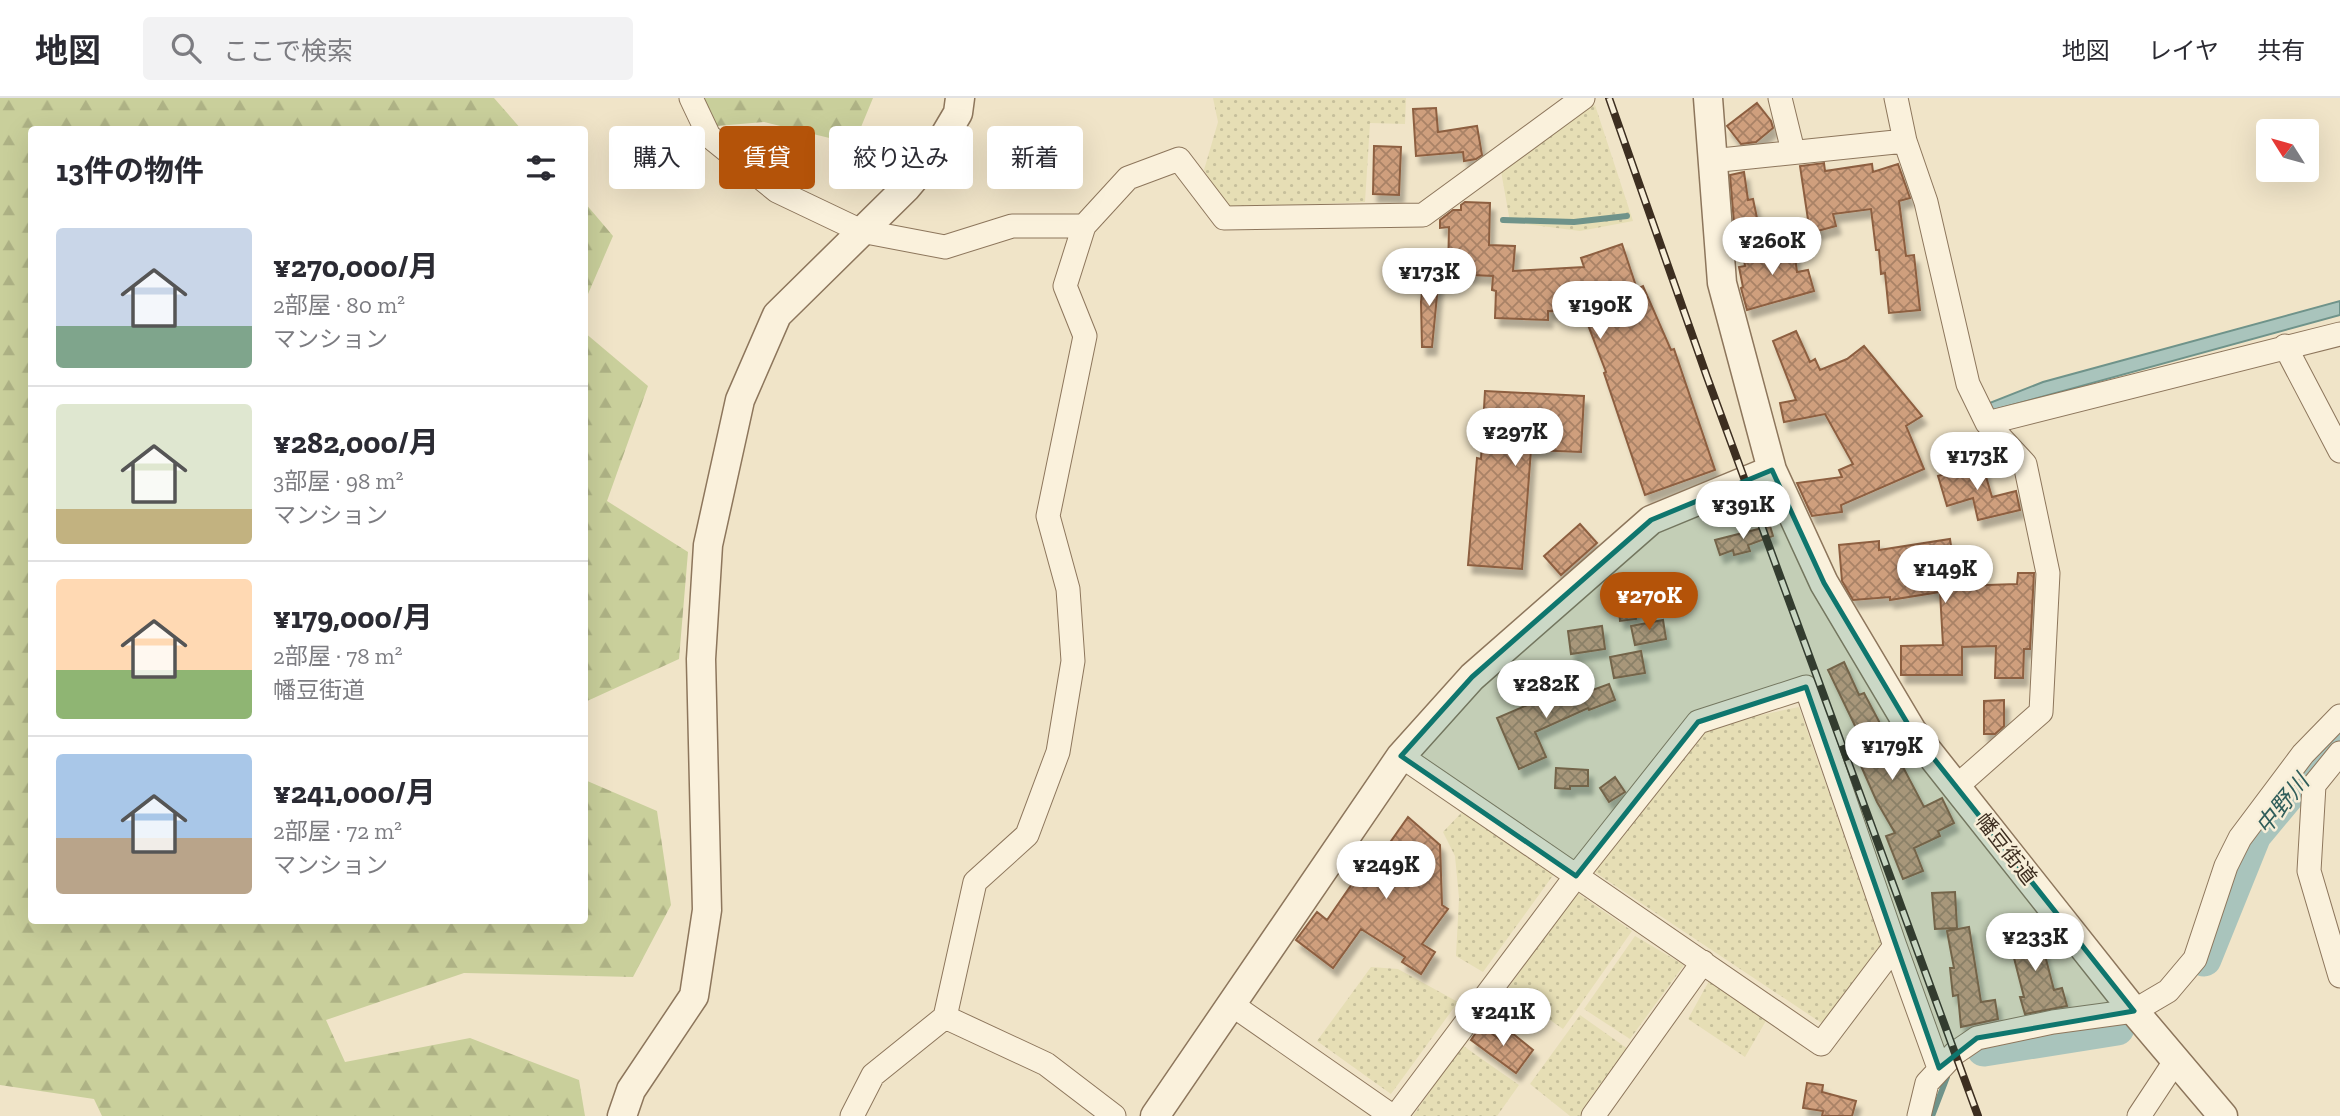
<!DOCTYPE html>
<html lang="ja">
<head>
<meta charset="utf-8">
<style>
  :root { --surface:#fff; --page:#f2f2f3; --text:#2b2b33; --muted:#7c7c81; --line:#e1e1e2; --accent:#b45309 }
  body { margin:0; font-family:"Zilla Slab","Noto Sans JP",serif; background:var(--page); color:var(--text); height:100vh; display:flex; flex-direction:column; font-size:26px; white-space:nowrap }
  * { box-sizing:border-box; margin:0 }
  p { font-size:23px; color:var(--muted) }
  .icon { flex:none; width:38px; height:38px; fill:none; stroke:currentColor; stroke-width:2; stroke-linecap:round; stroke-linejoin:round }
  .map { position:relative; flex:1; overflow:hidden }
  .side { position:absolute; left:28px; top:28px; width:560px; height:798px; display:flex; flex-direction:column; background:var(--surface); border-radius:7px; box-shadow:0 7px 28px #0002 }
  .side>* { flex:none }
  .guide { position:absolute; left:609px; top:28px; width:665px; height:63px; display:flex; gap:14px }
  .needle { width:46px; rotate:307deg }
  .tools { position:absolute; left:2256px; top:21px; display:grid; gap:14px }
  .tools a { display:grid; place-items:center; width:63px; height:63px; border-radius:7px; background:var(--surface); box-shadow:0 7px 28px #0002; font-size:35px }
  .price { position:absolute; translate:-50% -60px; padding:0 16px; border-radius:24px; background:#fff; color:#222; font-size:23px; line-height:46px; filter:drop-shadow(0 2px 4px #0008) }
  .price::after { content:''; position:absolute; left:50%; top:42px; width:21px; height:16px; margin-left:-10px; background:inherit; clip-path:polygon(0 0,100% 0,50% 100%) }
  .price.selected { background:var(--accent); color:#fff }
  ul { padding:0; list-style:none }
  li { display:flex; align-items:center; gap:21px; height:175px; padding:0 28px }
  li+li { border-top:2px solid var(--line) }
  li span { display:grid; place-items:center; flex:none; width:196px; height:140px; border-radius:7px; color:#555 }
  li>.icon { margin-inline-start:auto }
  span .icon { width:84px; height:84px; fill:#fffc; stroke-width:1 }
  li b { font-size:30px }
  h2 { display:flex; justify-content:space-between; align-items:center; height:84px; padding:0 28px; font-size:30px }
  .pill { padding:0 24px; border-radius:7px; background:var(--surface); box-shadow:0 7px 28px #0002; font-size:24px; line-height:63px }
  .pill.selected { background:var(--accent); color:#fff }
  header { display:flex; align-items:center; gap:42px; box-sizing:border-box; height:98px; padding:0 35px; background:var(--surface); border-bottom:2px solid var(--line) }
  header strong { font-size:33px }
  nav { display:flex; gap:38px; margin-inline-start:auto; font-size:24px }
  .search { width:490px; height:63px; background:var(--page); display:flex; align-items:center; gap:18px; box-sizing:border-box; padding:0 24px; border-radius:7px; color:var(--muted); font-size:26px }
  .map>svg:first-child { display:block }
  .farmland { fill:url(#farmland-dots) }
  .forest { fill:url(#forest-firs) }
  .water { fill:#a9c4bc; stroke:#6f938a; stroke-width:2 }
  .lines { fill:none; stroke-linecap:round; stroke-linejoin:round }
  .stream { stroke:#6f938a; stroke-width:6 }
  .river { stroke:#a9c4bc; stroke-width:35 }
  .building { fill:url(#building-cross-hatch); stroke:#8d5f41; stroke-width:2; filter:url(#shadow) }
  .minor-casing { stroke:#8d765c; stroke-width:25 }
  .tertiary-casing { stroke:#8d765c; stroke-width:31 }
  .minor { stroke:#faf1dc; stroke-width:23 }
  .tertiary { stroke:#faf1dc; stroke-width:28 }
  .rail-casing { stroke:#3d2e20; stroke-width:8 }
  .rail { stroke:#f7eed8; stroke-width:5; stroke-dasharray:16; stroke-linecap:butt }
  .marked { fill:#0f766e; fill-opacity:0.2; stroke:#0f766e; stroke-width:5; stroke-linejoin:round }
  .labels { text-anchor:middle; stroke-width:5; stroke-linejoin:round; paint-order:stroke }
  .street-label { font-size:21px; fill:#3d2e20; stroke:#f7eed8 }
  .water-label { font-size:23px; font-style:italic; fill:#2f5d5a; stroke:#f7eed8 }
</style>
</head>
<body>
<header>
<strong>地図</strong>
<div class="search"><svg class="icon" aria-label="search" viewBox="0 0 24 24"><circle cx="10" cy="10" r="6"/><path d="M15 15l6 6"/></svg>ここで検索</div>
<nav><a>地図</a><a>レイヤ</a><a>共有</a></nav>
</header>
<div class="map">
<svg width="2340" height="1018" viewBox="0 0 2340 1018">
  <defs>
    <pattern id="farmland-dots" width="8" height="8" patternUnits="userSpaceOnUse" patternTransform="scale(1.75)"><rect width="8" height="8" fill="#e6deb5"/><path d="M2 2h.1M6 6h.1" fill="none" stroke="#c6bf9b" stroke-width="1.8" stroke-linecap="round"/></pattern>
    <pattern id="forest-firs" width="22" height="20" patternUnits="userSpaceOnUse" patternTransform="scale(1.75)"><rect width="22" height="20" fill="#c9cf9b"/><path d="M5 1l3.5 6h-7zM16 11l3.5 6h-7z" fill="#aeb285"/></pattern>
    <pattern id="building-cross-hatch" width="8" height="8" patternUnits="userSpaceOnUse" patternTransform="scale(1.75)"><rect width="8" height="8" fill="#cf9f7d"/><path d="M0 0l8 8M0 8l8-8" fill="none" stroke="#a98266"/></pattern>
    <filter id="shadow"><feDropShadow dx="4.5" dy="8" stdDeviation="2" flood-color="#0004"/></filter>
  </defs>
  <rect width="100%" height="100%" fill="#f0e4c8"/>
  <path class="farmland" d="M1213,0h193l-1,26 -35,-1 -5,79 -137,6 -24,-38 14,-48z
    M1595,7l38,116 -53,10 -70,-9 -9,-51 48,-40z
    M1799,609l85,244 -58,75 -233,-155 114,-145z
    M1465,711l89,65 -71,98 -27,-16 3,-58 -4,-42 -12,-24z
    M1576,794l56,39 -69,98 -56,-39z
    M1635,838l49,29 -54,74 -46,-30z
    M1371,869l27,2 60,33 -67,92 -74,-53z
    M1709,883l58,38 -22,38 -57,-38z
    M1580,917l48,34 -48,67h-10l-40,-32z
    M1462,947l57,40 -22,31h-84z"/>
  <path class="forest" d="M0,0h494l27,31 -489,1v790h552l1,-140 72,31 14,94 -38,72 -169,-4 -138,47 19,42 125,-24 109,42 6,36h-483l-8,-17 -94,-14z
    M704,0h169l-19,46 -90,-22 -47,4z
    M585,105l28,33 -28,65z
    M584,234l64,54 -41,115 81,51 -9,107 -94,43z"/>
  <path class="water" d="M2340,203v14l-350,96 -3,-7 56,-22z"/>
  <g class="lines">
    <path class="stream" d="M1503,122l71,2 53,-6
      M1932,1018l15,-39"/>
    <path class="river" d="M2204,861l50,-124 80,-96 6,-5
      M1984,951l133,-21"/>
  </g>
  <path class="building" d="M1757,5l14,18 2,7 -17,14 -15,2 -14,-18z
    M1436,10l2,24 39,-6 5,29 -6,4 -12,2 -1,-9 -47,4 -3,-47z
    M1374,48l27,1 -2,48 -26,-1z
    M1824,65l1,8 47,-7 1,8 25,-8 12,34 -11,3 7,55 8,-1 6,55 -31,3 -4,-40 -4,1 -2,-24h-3l-5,-41 -38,5 3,12 -26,7 -10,-67z
    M1744,74l4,28 5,-1 4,19 -23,5 -4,-48z
    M1465,104l25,1 -1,42 26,1 -2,25 71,-4 -3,-9 41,-14 15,45 6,-3 28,64 3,-1 41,121 -70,25 -41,-122 2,-1 -23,-60 -35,-1v9l-53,-2 1,-27 -4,-1 1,-14 -45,-2 1,-47 -9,1v-8l13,-10h8v-5z
    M1766,147l1,7 27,-4 3,24 11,-2 6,21 -67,19 -6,-22 2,-1 -4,-20 6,-1 -3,-18z
    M1424,175l15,2 -7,72h-10l-1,-45z
    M1796,233l14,31 5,-3 5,11 27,-11 17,-13 58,70 -16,10 18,43 -83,36 1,7 -30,4 -15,-33 45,-6 -3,-7 14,-6 -28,-50 -41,8 -4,-19 16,-3 -23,-59z
    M1485,293l99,5 -3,56 -50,-2 -9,119 -54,-4 9,-107 4,1z
    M1982,365l10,34 24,-6 4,19 -42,10 -5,-22 -26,8 -9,-30z
    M1580,426l17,19 -36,32 -17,-19z
    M1770,428l3,10 -25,9 2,6 -16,4 -1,-5 -13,5 -5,-15z
    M1950,441l7,47 60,-2 1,-11h16l-4,76h-6l-1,29h-28l1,-32 -34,1v28h-61v-29l42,-1 -3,-53 -50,8v-3l-37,3 -11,-19 -3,-36 40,-4v9z
    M1633,487l3,34 -16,2 -3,-35z
    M1663,522l3,19 -31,6 -4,-19z
    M1602,528l3,23 -34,5 -3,-23z
    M1641,553l4,22 -31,5 -4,-21z
    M1844,564l15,33 5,-2 60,114 18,-9 12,25 -16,8 2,5 -26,12 9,23 -20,8 -17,-43 9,-3 -18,-31 -16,-36 11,-5 -44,-91z
    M1576,586l3,11 30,-11 6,16 -26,10 -1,-2 -53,24 11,25 -27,12 -22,-51z
    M2004,602v26l-9,8h-11v-33z
    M1556,670l32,2v16h-18v3l-15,-1z
    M1615,679l10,15 -16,10 -9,-14z
    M1408,719l32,28 2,60 6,4 -26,35 13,8 -14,22 -19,-12 3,-5 -44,-28 -28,39 -37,-28 21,-28 10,8 27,-39 -12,-9 18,-27 19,13z
    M1955,794l2,36 -22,1 -3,-36z
    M2039,827l6,14 -4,1 13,50 8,-2 5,18 -42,8 -5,-17h4l-11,-43 5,-2 -7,-16z
    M1969,829l12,75 14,-2 3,19 -37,8 -3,-32 -5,1 -3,-28h4l-7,-37z
    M1481,927l23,18 8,-10 21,17 -17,23 -45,-33z
    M1807,985l16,2 -1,7 34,9 -4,15h-30l1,-5 -20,-3z"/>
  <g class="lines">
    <defs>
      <path id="minor" d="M691,0l18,38 68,55 84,40 84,16 67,-21h72l44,-48 51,-19 45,59 199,-3 160,-117
        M1780,0l13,53
        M1896,0l9,43 21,61 42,182 19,39 38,41 23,109 -7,139 -84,74
        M1711,63l194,-20
        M2285,248l55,105
        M1987,325l353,-89
        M2340,655l-26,32 -5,86 31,105
        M1895,848l44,122
        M1231,906l161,112
        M945,919l101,47 68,52
        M852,1018l21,-41 72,-58 30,-135 52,-47 31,-83 15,-91 -5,-72 -20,-73 37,-180 -20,-50 19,-60
        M1396,1018l180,-240 122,-154 108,-35 89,259 -74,98c-140,-97 -280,-192 -420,-288
        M1593,1018l110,-154
        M1919,1018l8,-33 28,-30 22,-15 76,-16 81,-11 34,-20 27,-32 31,-93 14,-28 63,-84 37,-38
        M2139,1018l37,-56"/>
      <path id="tertiary" d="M1708,0l14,185 50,187 52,113 88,148 222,280 89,105
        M622,1018l9,-26 63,-94 13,-86 -6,-251 7,-114 32,-145 37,-85 129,-127 26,-31 26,-44 2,-15
        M1155,1018l246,-360 71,-79 179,-157 121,-50"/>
    </defs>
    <use href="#minor" class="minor-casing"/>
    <use href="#tertiary" class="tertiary-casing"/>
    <use href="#minor" class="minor"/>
    <use href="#tertiary" class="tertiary"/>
    <defs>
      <path id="rail" d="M1609,0l98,279 271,739"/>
    </defs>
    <use href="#rail" class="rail-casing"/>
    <use href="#rail" class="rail"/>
  </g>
  <path class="marked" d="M1772,372l52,113 88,148 222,280 -157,27 -38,30 -133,-381 -108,35 -122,154 -175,-120 71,-79 179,-157z"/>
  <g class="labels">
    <g class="street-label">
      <text transform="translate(2006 751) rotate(52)" y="7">幡豆街道</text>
    </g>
    <g class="water-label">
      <text transform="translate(2282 706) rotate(-51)" y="8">中野川</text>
    </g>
  </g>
</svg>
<div class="tools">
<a><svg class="needle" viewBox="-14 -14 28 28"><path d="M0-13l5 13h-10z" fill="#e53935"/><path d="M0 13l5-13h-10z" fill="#7c7c81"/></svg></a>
</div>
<b class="price" style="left:1772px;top:179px">¥260K</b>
<b class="price" style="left:1429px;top:210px">¥173K</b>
<b class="price" style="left:1600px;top:243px">¥190K</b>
<b class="price" style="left:1515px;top:370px">¥297K</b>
<b class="price" style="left:1977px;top:394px">¥173K</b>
<b class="price" style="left:1743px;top:443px">¥391K</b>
<b class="price" style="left:1945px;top:507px">¥149K</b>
<b class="price selected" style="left:1649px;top:534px">¥270K</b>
<b class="price" style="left:1546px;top:622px">¥282K</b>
<b class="price" style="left:1892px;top:684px">¥179K</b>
<b class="price" style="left:1386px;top:803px">¥249K</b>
<b class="price" style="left:2035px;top:875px">¥233K</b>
<b class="price" style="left:1503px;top:950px">¥241K</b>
<div class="guide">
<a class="pill">購入</a>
<a class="pill selected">賃貸</a>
<a class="pill">絞り込み</a>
<a class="pill">新着</a>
</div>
<section class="side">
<h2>13件の物件<svg class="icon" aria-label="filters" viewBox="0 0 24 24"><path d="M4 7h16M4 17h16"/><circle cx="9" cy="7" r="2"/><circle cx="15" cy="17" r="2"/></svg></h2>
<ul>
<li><span style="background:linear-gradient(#c9d6e8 70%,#7fa58c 0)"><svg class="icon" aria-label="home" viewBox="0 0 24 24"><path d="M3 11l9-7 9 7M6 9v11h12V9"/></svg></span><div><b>¥270,000/月</b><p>2部屋 · 80 m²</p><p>マンション</p></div></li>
<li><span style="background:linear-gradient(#dfe7d0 75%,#c2b280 0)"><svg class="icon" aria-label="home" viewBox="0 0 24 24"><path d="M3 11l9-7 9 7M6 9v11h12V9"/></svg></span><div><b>¥282,000/月</b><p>3部屋 · 98 m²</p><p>マンション</p></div></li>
<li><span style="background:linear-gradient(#ffd9b3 65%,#8fb573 0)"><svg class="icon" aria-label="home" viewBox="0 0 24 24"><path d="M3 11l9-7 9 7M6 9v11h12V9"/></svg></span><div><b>¥179,000/月</b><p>2部屋 · 78 m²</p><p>幡豆街道</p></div></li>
<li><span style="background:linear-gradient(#a9c7e8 60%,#b9a48a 0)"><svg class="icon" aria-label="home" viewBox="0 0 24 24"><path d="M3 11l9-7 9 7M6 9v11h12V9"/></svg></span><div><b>¥241,000/月</b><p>2部屋 · 72 m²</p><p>マンション</p></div></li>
</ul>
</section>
</div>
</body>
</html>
